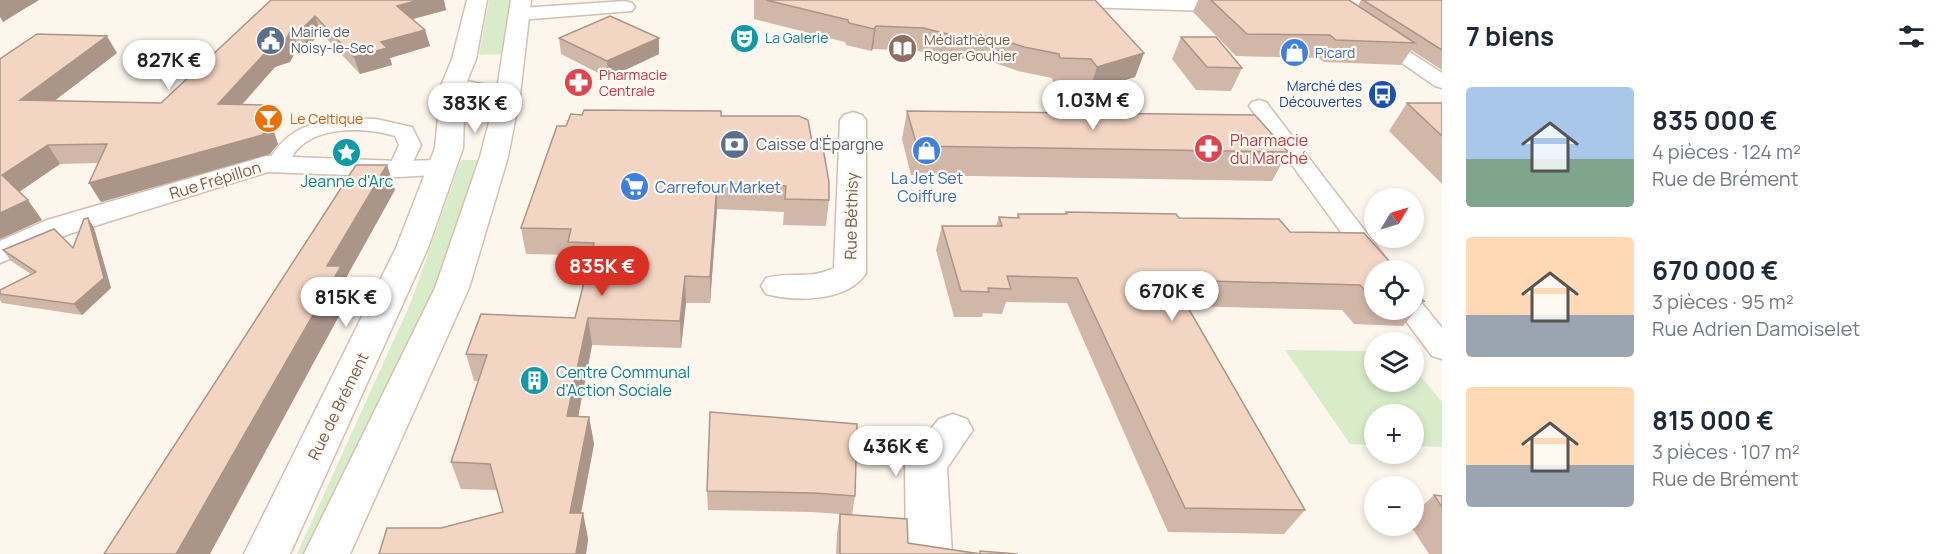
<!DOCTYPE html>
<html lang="fr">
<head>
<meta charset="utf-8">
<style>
  :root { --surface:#fff; --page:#f6f6f7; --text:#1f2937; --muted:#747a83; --accent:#d93025 }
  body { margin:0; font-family:Manrope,sans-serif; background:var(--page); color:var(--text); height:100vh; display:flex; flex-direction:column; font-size:22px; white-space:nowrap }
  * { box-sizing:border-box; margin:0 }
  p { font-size:20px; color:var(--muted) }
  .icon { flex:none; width:33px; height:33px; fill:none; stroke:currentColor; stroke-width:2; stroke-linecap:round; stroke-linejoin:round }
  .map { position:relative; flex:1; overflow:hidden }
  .drawer { display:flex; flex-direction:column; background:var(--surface); width:510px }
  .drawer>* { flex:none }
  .needle { width:39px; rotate:52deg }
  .tools { position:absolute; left:1364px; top:188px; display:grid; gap:12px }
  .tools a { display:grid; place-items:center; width:60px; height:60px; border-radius:50%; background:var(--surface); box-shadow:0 3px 9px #0003; font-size:30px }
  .price { position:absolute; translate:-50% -51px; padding:0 14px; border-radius:21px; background:#fff; color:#222; font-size:20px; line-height:39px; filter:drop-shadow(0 2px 3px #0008) }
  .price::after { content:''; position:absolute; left:50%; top:36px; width:18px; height:14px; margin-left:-9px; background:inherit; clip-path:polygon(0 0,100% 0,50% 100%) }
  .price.active { background:var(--accent); color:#fff }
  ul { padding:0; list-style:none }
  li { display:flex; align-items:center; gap:18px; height:150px; padding:0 24px }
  li span { display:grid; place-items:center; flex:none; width:168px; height:120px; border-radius:6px; color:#555 }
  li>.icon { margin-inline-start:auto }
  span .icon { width:72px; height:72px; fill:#fffc; stroke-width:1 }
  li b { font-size:26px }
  h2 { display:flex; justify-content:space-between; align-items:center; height:72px; padding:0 24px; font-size:26px }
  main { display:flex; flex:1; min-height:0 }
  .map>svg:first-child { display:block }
  .green { fill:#d8ecc9 }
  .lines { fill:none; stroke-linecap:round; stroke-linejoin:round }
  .pedestrian-casing { stroke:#d1beb0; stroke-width:3 }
  .minor-casing { stroke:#d1beb0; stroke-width:3 }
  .tertiary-casing { stroke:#d1beb0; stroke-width:3 }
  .secondary-casing { stroke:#d6c0b0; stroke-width:3 }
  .pedestrian { fill:#fff; fill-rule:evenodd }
  .minor { fill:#fff; fill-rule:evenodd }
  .tertiary { fill:#fff; fill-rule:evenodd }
  .secondary { fill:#fff; fill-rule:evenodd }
  .wall { fill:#d1b7a8 }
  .shaded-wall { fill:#aa9588 }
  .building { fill:#f3d5c3; stroke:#aa9588; stroke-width:1.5 }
  .labels { text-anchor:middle; stroke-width:4.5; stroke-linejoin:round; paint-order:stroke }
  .far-service-label { font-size:14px; fill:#4e5e75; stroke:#fffaf3; text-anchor:start }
  .far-culture-label { font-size:14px; fill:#0d838f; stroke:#fffaf3; text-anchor:start }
  .far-education-label { font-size:14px; fill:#785e54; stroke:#fffaf3; text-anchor:start }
  .far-shop-label { font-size:14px; fill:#366cbe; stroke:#fffaf3; text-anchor:start }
  .far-health-label { font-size:14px; fill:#be3a42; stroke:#fffaf3; text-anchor:start }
  .far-transit-label { font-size:14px; fill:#164399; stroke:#fffaf3; text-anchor:end }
  .far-food-label { font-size:14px; fill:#c56008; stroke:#fffaf3; text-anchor:start }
  .health-label { font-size:16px; fill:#be3a42; stroke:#fffaf3; text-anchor:start }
  .service-label { font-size:16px; fill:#4e5e75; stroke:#fffaf3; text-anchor:start }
  .shop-label { font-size:16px; fill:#366cbe; stroke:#fffaf3 }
  .street-label { font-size:16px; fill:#7a5c4d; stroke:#fffaf3 }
  .culture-label { font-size:16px; fill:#0d838f; stroke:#fffaf3 }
</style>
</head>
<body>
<main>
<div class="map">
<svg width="1442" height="554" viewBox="0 0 1442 554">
  <rect width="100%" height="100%" fill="#fdf6ec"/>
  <path class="green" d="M489,0h24l-9,54 -25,1z
    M461,160h21l-44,137 -122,257h-19l114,-252z
    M1285,350l89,1v30h39v-14l29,35v45l-29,-1v-32h-39v31l-24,-1z"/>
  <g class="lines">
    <defs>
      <path id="pedestrian" d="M1311,0h19l112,73v15l-7,-2z
        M1259,100l7,2 129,168h-21l-1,6 -124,-170 3,-4z
        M342,118l34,1 36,8 9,18 -14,29 -8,2 -8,-2 -3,-5 11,-24 -4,-9c-30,-9 -78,-11 -100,16 -3,5 -5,12 -9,17l-8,2 -8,-2 -3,-5c18,-34 39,-40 75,-46z
        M1413,300l8,2 21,26v31l-10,-3 -35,-47h16z"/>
      <path id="minor" d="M1042,0h199l6,2 3,4 -3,4 -7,2 -188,-6 -7,-2z
        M625,1l7,2 3,4 -3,4 -112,9 -7,-2 -3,-4 3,-4 7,-2z
        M853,112l9,3 4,5v153c-18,29 -70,29 -100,21l-5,-8 5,-8c25,-7 44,2 68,-10l6,-148 4,-5z
        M266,156l133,5 42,-1 10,2 4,6 -4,6 -52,3 -131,-5 -199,62 -69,29v-22l47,-21z
        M953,414l14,5 6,11 -26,38 5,86h-46l-1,-90 6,-12 28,-33z"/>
      <path id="tertiary" d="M453,79l55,9 9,2 3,5 -3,5 -9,2 -64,-11 -3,-5 3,-5z"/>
      <path id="secondary" d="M467,0h20l-11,59 -11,27 -2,62 -35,100 -138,306h-46l152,-306 39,-100 6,-62 11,-27z
        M511,0h20l-11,95 -12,62 -39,131 -119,266h-46l131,-266 45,-131 16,-62z"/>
    </defs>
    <use href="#pedestrian" class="pedestrian-casing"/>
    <use href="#minor" class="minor-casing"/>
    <use href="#tertiary" class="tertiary-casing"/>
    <use href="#secondary" class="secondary-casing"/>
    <use href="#pedestrian" class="pedestrian"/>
    <use href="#minor" class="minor"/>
    <use href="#tertiary" class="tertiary"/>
    <use href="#secondary" class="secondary"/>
  </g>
  <path class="wall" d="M271,0h173l2,10 -33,9 12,11 5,16 -40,12 2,7 -32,9 -39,-41 -14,14h-9l-8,15 -15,5 -33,38 29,18 7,21 -8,10 -169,48 -12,-19 9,-20 -38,1 -41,28 23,28 -42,19v-180l117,-6 -63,48 107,2z
    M754,0h341l49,53 -9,24 -46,14 -6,-8 -30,-1 -1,-4 -34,-7 -34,-12h-33l-32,-8 -46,-2 -2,2 -25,-6 -1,-3 -91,-23z
    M1198,0h151l9,6 3,-6h81v70l-31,-20 -10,15 -77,-3 -6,-4 -82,-2 -43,-44z
    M1181,37l61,31 -11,23 -35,-1 -24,-31z
    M559,38h100v16l-51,24 -47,-24z
    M1407,103h35v81l-53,-53z
    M907,111l381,41 -16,29 -361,-6 -9,-36z
    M721,116l92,31 16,53 -3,26 -43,-1 1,-13 -67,-3 -7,94h-24l-5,45 -89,-3 -14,72h11l5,27 -13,69h2l5,26 -2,15h-207l62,-26 62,-16 -6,-22 -36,-1 -10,-27 28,-81h-5l-8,-27 109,-36 12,-49 -15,-1 -2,-13 -44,-1 -5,-26 45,-102z
    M1066,212l113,6 111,14 84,38v39h39v-21l11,13 -21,25 -49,-2 -12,-14 -155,-4 118,204 -21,24 -116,-2 -101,-229 -61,-1 -4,12 -19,-1 -1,4h-28l-18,-67 6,-24h54l3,-9 18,1 1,-4h47z
    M88,218l6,10 17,60 -29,27 -80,-12 -2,-3v-10l31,-16 -20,-13 -8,-11 70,-2z
    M710,412l145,84 -3,19 56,28 71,10 1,-2 38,3h-182l1,-21 3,-19 -28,-2 -104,-2 -1,-19z
    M1434,495l8,1v58h-13l-19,-29h3v-10z"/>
  <path class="shaded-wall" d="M0,0h39l-36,22 -3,-5z
    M419,0h25l2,10 -44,12 -5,-16z
    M315,16l6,17 -14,14 -6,-17z
    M876,26l-3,23 -2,2 3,-22z
    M291,30l7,17 -8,15 -15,5 -49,55 -8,-18 50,-54z
    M425,30l5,16 -40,12 2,7 -32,9 -6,-17 27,-15z
    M107,36l10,17 -85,65 -12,-18z
    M659,38v16l-51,24 -1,-17z
    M1144,53l-9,24 -46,14 8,-24z
    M263,105l8,18 7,21 -8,10 -169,48 -12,-19z
    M48,145l12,19 -44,30 -14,-19z
    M387,165l8,25 -49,88 6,14 -142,262h-34l151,-288z
    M717,184v25l-7,94v-26z
    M28,200l14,20 -42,19v-26z
    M88,218l6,10 17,60 -29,27 -8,-11z
    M685,276l1,27 -5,45 -1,-27z
    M588,318l4,27 -19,98 -6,-27z
    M589,417l5,27 -18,95 -6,-26z
    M583,513l5,26 -2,15h-10z"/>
  <path class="building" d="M271,0h148l-22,6 28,24 -44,12 6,6 -33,9 -39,-41 -14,14h-10l-8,15 -15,5 -50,54 45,1 7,21 -8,9 -173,48 18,-39 -59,1 -46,30 26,25 -28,13v-154l37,-25 70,2 -87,64 141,3z
    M766,0h329l49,53 -47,14 -6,-8 -31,-1 -1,-4 -35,-7 -34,-11h-34l-33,-8 -47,-2 -2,3 -25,-6 -1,-3z
    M1211,0h138l66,43 -79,-3 -6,-5 -83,-1z
    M1363,0h79v50z
    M610,16l49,22 -52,23 -48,-23z
    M1181,37h35l26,31 -35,-1z
    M1407,103h35v33z
    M584,110l137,1v5h78l9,4 5,27 10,1 6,34v18l-44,-1 1,-13 -69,-2 -7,93 -25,-1 -5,45 -92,-3 -21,98 22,1 -19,96h13l-7,41h-197l8,-26h54l62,-16 -13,-48 -39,-2 36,-107 -21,-1 15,-40 94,4 19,-75 -26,-1 3,-13 -50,-1 36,-102h9l5,-12 11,1z
    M907,111l348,4 33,37 -371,-6z
    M356,165h31l-60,101h14l-165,288h-72z
    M1066,212l110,2 3,4 100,1 11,13 74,1 33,37h-23v29h-1l-13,-14 -188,-5 133,230 -120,-2 -108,-230 -70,-2 4,13 -23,-1 1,4 -28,-1 -19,-65h60l-3,-9 20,1 -1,-4h49z
    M88,218l16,60 -30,26 -74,-10v-4l36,-18 -33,-22 51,-21 19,19 11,-29z
    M1413,288l11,13 -11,-1z
    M710,412l147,12 -2,72 -41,-3 -107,-2z
    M1434,495l8,1v11z
    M840,514l67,5 1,24 72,11v-3l38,3h-178z"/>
  <defs>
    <symbol id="theatre-disc" viewBox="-11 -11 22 22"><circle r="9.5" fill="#0f9aa8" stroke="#fffaf3"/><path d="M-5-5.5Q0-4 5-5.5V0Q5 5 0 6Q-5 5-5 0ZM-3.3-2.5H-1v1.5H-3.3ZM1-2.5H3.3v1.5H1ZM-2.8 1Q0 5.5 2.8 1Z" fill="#fff"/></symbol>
    <symbol id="civic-disc" viewBox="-11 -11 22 22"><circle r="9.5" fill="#5c6f8a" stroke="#fffaf3"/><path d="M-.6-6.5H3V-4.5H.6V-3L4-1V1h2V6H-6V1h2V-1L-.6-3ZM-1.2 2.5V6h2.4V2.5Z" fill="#fff"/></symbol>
    <symbol id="library-disc" viewBox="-11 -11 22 22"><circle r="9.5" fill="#8d6e63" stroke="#fffaf3"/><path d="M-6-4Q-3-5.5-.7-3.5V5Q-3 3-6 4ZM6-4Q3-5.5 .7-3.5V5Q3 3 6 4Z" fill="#fff"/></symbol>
    <symbol id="shop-disc" viewBox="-11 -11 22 22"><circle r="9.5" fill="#3f7fe0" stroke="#fffaf3"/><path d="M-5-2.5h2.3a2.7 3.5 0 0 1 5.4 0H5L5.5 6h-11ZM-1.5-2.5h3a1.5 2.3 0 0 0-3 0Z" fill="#fff"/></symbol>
    <symbol id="pharmacy-disc" viewBox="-11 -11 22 22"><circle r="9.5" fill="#e0444e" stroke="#fffaf3"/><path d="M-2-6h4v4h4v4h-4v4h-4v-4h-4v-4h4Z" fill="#fff"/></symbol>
    <symbol id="bus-disc" viewBox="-11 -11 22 22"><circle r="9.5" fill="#1a4fb4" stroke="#fffaf3"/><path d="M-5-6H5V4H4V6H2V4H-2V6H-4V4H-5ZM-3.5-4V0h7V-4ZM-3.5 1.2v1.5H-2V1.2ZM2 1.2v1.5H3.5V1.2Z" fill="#fff"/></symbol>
    <symbol id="bar-disc" viewBox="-11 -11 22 22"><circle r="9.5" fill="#e8710a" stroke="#fffaf3"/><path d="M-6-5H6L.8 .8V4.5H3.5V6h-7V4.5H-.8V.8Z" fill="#fff"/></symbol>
    <symbol id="bank-disc" viewBox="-11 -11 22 22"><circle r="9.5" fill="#5c6f8a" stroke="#fffaf3"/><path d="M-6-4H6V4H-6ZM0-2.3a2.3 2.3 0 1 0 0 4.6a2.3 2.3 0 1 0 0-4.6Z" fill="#fff"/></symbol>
    <symbol id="sight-disc" viewBox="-11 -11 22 22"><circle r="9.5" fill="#0f9aa8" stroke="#fffaf3"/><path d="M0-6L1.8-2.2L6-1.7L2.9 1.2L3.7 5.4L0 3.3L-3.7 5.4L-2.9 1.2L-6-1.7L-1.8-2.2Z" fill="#fff"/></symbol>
    <symbol id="supermarket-disc" viewBox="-11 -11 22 22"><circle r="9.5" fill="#3f7fe0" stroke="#fffaf3"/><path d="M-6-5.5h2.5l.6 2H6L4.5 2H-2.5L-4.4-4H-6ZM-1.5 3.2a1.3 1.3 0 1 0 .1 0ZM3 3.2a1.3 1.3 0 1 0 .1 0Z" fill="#fff"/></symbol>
    <symbol id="building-disc" viewBox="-11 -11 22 22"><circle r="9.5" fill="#0f9aa8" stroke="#fffaf3"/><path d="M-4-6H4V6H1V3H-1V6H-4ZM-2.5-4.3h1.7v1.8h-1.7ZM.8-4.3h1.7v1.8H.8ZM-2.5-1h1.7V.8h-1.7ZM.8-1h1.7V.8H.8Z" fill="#fff"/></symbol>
  </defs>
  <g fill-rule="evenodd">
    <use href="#theatre-disc" x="728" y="22" width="33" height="33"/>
    <use href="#civic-disc" x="254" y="24" width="33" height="33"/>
    <use href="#library-disc" x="886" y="32" width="33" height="33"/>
    <use href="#shop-disc" x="1278" y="36" width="33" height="33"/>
    <use href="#pharmacy-disc" x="562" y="66" width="33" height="33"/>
    <use href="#bus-disc" x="1366" y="78" width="33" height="33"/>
    <use href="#bar-disc" x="252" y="102" width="33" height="33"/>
    <use href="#bank-disc" x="718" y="128" width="33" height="33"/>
    <use href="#pharmacy-disc" x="1192" y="132" width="33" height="33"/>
    <use href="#shop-disc" x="910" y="134" width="33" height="33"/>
    <use href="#sight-disc" x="330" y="136" width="33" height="33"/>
    <use href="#supermarket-disc" x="618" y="170" width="33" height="33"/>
    <use href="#building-disc" x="518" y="364" width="33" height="33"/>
  </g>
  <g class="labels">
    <g class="far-service-label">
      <text x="291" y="37">Mairie de<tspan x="291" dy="16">Noisy-le-Sec</tspan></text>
    </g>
    <g class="far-culture-label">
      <text x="765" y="43">La Galerie</text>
    </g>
    <g class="far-education-label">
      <text x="924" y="45">Médiathèque<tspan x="924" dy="16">Roger Gouhier</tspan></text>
    </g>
    <g class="far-shop-label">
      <text x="1315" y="58">Picard</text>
    </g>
    <g class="far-health-label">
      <text x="599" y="80">Pharmacie<tspan x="599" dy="16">Centrale</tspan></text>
    </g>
    <g class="far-transit-label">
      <text x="1362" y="91">Marché des<tspan x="1362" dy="16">Découvertes</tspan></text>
    </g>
    <g class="far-food-label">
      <text x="290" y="124">Le Celtique</text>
    </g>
    <g class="health-label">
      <text x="1230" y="146">Pharmacie<tspan x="1230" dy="18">du Marché</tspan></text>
    </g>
    <g class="service-label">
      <text x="756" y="150">Caisse d'Épargne</text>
    </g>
    <g class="shop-label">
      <text x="927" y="184">La Jet Set<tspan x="927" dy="18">Coiffure</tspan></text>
      <text x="655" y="193" text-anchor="start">Carrefour Market</text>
    </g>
    <g class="street-label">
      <text transform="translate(215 180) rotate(-17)" y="6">Rue Frépillon</text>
      <text transform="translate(851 216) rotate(-89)" y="6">Rue Béthisy</text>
      <text transform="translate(338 406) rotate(-64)" y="6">Rue de Brément</text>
    </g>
    <g class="culture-label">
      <text x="347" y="187">Jeanne d'Arc</text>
      <text x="556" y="378" text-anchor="start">Centre Communal<tspan x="556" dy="18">d'Action Sociale</tspan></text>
    </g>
  </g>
</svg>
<div class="tools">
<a><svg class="needle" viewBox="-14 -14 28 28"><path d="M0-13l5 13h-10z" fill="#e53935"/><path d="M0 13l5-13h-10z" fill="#747a83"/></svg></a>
<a><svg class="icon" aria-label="locate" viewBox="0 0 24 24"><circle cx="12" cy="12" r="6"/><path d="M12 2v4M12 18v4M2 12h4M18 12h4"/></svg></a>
<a><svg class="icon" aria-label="layers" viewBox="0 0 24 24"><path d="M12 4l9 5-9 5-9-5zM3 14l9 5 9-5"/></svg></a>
<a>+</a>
<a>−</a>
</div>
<b class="price" style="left:169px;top:91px">827K €</b>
<b class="price" style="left:1093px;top:131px">1.03M €</b>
<b class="price" style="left:475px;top:134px">383K €</b>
<b class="price active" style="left:602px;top:297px">835K €</b>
<b class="price" style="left:1172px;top:322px">670K €</b>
<b class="price" style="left:346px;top:328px">815K €</b>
<b class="price" style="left:896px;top:477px">436K €</b>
</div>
<section class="drawer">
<h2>7 biens<svg class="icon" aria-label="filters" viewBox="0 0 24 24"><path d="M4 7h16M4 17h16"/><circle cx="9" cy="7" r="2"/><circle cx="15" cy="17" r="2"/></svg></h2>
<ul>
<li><span style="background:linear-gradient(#a9c7e8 60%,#7fa58c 0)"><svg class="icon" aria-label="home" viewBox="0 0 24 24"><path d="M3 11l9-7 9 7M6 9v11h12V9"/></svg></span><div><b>835 000 €</b><p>4 pièces · 124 m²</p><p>Rue de Brément</p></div></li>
<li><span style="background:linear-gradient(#ffd9b3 65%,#9aa5b1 0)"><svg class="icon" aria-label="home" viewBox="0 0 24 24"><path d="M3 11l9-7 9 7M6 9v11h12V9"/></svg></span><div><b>670 000 €</b><p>3 pièces · 95 m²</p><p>Rue Adrien Damoiselet</p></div></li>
<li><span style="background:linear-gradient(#ffd9b3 65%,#9aa5b1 0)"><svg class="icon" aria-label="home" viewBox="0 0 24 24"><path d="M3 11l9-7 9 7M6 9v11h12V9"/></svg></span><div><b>815 000 €</b><p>3 pièces · 107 m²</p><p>Rue de Brément</p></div></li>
</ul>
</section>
</main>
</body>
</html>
